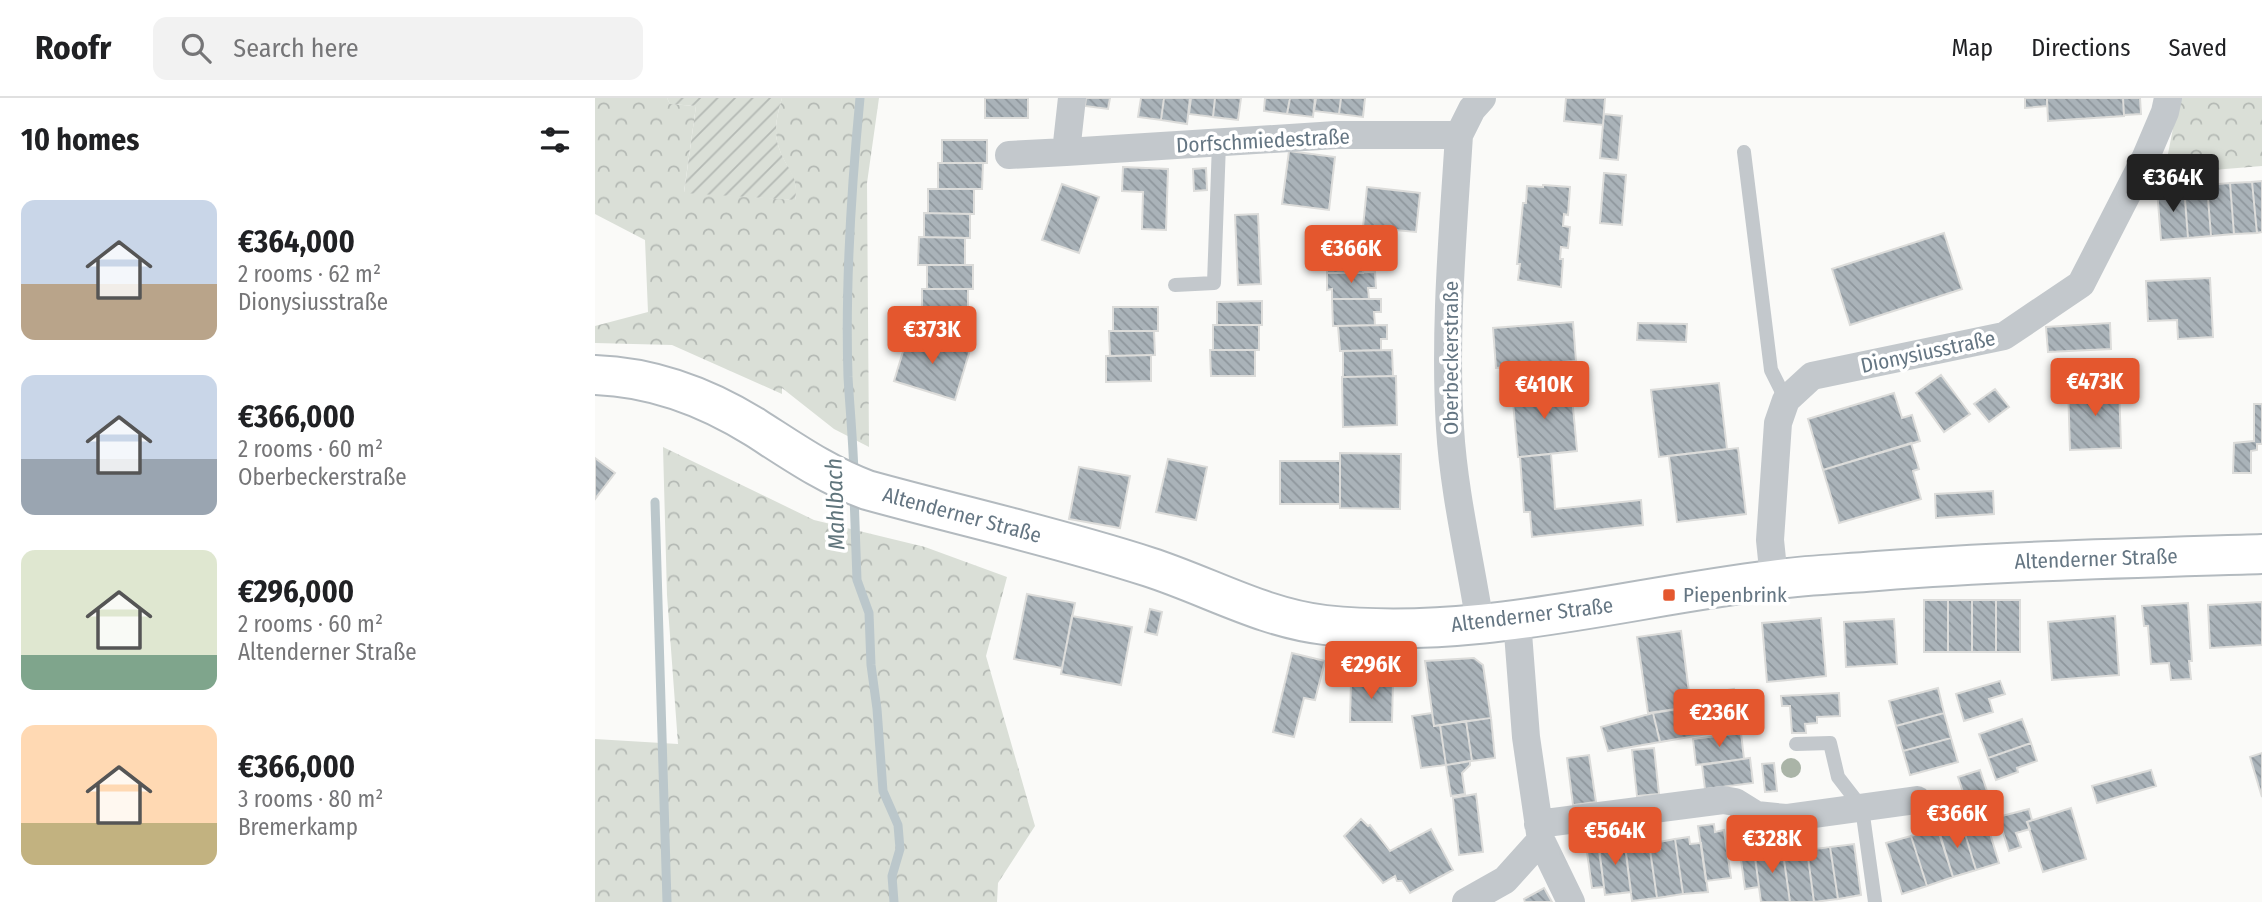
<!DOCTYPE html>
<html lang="en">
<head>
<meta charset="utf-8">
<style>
  :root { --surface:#fff; --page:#f2f2f2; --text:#202124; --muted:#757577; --line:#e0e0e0; --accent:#e4572e }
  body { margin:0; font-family:"Fira Sans Condensed",sans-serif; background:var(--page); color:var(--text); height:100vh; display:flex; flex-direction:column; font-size:26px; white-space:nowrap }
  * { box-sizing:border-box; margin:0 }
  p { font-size:23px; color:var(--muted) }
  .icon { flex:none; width:38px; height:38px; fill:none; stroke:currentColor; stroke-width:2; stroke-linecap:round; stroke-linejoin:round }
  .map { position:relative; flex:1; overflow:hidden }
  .sheet { display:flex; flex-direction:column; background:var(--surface); width:595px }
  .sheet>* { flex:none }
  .price { position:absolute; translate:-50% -60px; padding:0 16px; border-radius:7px; background:var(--accent); color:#fff; font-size:23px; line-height:46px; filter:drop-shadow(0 2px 4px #0008) }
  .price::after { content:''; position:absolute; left:50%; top:42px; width:21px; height:16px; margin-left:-10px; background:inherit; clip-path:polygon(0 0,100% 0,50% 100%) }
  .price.current { background:#222; color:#fff }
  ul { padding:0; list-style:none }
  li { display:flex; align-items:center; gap:21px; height:175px; padding:0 21px }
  li span { display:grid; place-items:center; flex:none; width:196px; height:140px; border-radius:14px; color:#555 }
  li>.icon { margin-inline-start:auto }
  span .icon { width:84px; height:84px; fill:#fffc; stroke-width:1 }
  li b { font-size:30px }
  h2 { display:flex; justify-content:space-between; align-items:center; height:84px; padding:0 21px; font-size:30px }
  header { display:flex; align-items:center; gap:42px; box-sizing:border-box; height:98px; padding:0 35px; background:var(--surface); border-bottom:2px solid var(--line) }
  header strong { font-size:33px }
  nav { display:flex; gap:38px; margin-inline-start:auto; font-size:24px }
  .search { width:490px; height:63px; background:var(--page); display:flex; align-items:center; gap:18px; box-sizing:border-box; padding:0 24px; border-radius:14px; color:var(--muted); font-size:26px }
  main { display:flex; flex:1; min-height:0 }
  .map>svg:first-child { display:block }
  .forest { fill:url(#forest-crowns) }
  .garden { fill:url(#garden-furrows) }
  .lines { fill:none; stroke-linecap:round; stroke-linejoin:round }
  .stream { stroke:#bbc7cb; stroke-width:9 }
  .building { fill:url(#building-back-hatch); stroke:#dcdcda; stroke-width:2 }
  .secondary-casing { stroke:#b3babf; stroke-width:42 }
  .lane { stroke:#c3c8cc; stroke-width:14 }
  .street { stroke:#c3c8cc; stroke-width:28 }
  .secondary { stroke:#fff; stroke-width:38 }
  .tree { fill:#aab4a7 }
  .poi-dot { fill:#e4572e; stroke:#fff; stroke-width:2.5 }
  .labels { text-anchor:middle; stroke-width:7; stroke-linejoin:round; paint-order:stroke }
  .street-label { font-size:21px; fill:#657683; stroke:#fff }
  .poi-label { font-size:21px; fill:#657683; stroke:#fff; text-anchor:start }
  .water-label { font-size:23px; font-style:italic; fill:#60757c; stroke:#fff }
</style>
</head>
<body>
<header>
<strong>Roofr</strong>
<div class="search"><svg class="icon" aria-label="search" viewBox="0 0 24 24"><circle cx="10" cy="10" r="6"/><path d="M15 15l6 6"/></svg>Search here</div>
<nav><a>Map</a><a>Directions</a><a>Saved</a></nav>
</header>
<main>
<section class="sheet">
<h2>10 homes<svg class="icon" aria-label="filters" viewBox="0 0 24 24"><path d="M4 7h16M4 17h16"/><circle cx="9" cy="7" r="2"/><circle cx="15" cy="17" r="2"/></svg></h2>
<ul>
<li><span style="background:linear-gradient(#c9d6e8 60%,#b9a48a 0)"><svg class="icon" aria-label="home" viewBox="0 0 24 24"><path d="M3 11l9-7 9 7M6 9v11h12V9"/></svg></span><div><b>€364,000</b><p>2 rooms · 62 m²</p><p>Dionysiusstraße</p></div></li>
<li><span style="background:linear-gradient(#c9d6e8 60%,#9aa5b1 0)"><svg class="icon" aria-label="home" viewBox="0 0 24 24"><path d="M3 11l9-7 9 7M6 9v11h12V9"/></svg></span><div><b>€366,000</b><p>2 rooms · 60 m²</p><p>Oberbeckerstraße</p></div></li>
<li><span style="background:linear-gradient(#dfe7d0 75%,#7fa58c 0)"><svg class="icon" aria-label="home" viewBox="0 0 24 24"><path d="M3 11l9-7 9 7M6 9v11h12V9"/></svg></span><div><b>€296,000</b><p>2 rooms · 60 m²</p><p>Altenderner Straße</p></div></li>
<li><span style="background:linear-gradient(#ffd9b3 70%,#c2b280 0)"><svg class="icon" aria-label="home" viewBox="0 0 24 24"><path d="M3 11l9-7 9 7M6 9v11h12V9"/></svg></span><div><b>€366,000</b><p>3 rooms · 80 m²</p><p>Bremerkamp</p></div></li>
</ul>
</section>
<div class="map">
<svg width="1667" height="804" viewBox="0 0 1667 804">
  <defs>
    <pattern id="forest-crowns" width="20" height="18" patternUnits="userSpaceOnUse" patternTransform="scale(1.75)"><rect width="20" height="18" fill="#dadfd7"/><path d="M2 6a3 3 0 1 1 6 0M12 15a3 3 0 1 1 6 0" fill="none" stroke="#b4b9b4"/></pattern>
    <pattern id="garden-furrows" width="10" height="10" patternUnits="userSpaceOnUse" patternTransform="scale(1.75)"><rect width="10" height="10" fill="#dadfd7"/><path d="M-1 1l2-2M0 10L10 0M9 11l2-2" fill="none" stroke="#b4b9b4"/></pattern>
    <pattern id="building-back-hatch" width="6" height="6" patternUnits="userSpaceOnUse" patternTransform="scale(1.75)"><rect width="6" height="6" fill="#aab3b9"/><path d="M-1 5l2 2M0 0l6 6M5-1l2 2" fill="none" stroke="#8e969c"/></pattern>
  </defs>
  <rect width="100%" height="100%" fill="#fafaf8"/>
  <path class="forest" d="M0,0h72l3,6 26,2 -12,86 111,8c5,-21 -10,-33 -16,-52 -6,-17 -2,-33 3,-50h97l-12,85 2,264 -35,-18 -52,-41v6l-110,-49 -77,-2v-17l53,-14 -3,-72 -50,-26z
    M1584,0h83v68l-98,8z
    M68,349l151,73 111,27 82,30 -21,79 49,170 -37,57 -1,19h-402v-163l83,5 -11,-149z"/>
  <path class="garden" d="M72,0h115c-5,17 -9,33 -3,50 7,21 21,28 16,52l-111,-7 12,-87 -26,-2z"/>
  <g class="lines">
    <path class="stream" d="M259,376c-1,-33 -4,-64 -6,-97 -3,-93 3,-186 12,-279
      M259,397l3,85 12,33 2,52 6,44 6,82 15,34 2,24 -8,27 2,26
      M60,404l12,400"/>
  </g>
  <path class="building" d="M390,0h43v20h-43z
    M491,0h24l-2,11 -23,-3z
    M546,0h23l-3,22 -23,-3z
    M569,0h26l-3,26 -26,-4z
    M596,0h24l-2,19 -24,-3z
    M620,0h26l-3,22 -25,-3z
    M670,0h25l-3,16 -23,-3z
    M695,0h25l-2,19 -26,-3z
    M721,0h25l-2,16 -25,-3z
    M746,0h24l-2,19 -24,-3z
    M971,0h39l-2,27 -39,-4z
    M1430,0h22v8l-22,2z
    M1452,0h76l1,18 -76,5z
    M1528,0h17l1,16 -17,1z
    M1009,16l18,2 -4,44 -18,-2z
    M347,42h45v23h-45z
    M694,53l46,6 -6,53 -47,-6z
    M343,65h45l-1,26h-44z
    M528,69l45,2 -2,61 -24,-1 1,-37 -21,-1z
    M611,70l1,22 -13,1 -1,-22z
    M1009,75l22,2 -4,50 -22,-2z
    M1667,83v51l-5,1 -5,-51z
    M1657,84l5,51 -23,1 -4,-51z
    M1635,85l4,51 -23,2 -4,-51z
    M467,86l37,13 -20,56 -37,-13z
    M948,87l27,2 -2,28 -4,-1 -1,12 7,1 -2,21 -7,-1 -1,12h3l-2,28 -43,-7 2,-16h-3l6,-61h3l1,-17 16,1z
    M1612,87l4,51 -23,2 -4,-51z
    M772,89l53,6 -4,39 -53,-5z
    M1589,89l4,51 -27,2 -4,-51z
    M333,91h46v25l-46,-1z
    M329,115l46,1v24l-46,-1z
    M663,116l3,70 -23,1 -3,-70z
    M1349,135l18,56 -112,36 -18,-56z
    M324,139l46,1v27h-47z
    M774,151v13h-6v11h-36v-9h-7l-1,-14z
    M332,167h46v24h-46z
    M780,174l1,16h-8l1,11h-37v-10l-5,1v-17z
    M1615,180l3,59 -35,2 -1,-19 -29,1 -2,-40z
    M327,191h46v28h-46z
    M737,201h49v13h-7l1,13 -42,1z
    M667,203v24h-45v-23z
    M518,209h45v24h-45z
    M978,224l3,39 -80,7 -3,-40z
    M1043,225l49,1 -1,18 -49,-2z
    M1515,225l1,26 -63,3 -2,-25z
    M618,227h46v25h-46z
    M792,227v14h-6v11l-41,1 -2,-25z
    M514,233h45l1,24 -45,1z
    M314,234l61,18 -15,50 -61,-19z
    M615,252h45v26h-44z
    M797,252l1,26 -50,1v-26z
    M556,257v26l-45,1v-26z
    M1346,277l29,39 -26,18 -28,-39z
    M801,278l1,49 -54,2 -1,-50z
    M1124,285l8,66 -68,8 -8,-67z
    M1524,287l2,63 -51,2 -2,-63z
    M976,288l6,65 -59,6 -6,-66z
    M1400,291l14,18 -20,15 -15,-18z
    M1299,295l8,25 10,-3 8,26 -97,29 -15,-51z
    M1659,306h8v40h-5v6l-6,1v22h-18l1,-30 20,-2z
    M1316,345l8,26 -6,2 8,28 -82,24 -16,-53z
    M1143,350l8,66 -69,8 -8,-66z
    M745,355l61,1 -1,55 -60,-1z
    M956,356l4,55 86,-9 2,25 -111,12 -2,-25h-6l-4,-55z
    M0,360l20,15 -20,26z
    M573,361l39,8 -11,53 -40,-8z
    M685,363h60v43h-60z
    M484,369l51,9 -10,52 -51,-9z
    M1398,393l1,23 -58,4 -1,-24z
    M432,496l48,9 -13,65 -48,-9z
    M1329,502h24v52h-24z
    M1353,502h24v52h-24z
    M1377,502h24v52h-24z
    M1401,502h24v52h-24z
    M1667,504v43l-52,3 -2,-43z
    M1593,505l4,58h-3l2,18 -20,1 -2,-17 -18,1 -3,-38h-4l-2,-20z
    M555,511l12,3 -5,23 -12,-3z
    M477,518l60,11 -11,58 -60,-11z
    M1520,518l4,59 -67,5 -4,-58z
    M1226,520l5,58 -59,6 -5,-59z
    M1299,521l3,45 -51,3 -2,-45z
    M1086,533l10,76 -43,6 -11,-76z
    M697,555l33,8 -10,39 -11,-2 -10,39 -21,-5z
    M879,560l9,7 8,53 -57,8 -9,-65z
    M756,582l42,1 -1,41h-42z
    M1405,583l5,13 -16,5 4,13 -29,9 -8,-27z
    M1343,590l6,25 -48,13 -7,-25z
    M1139,591l2,12h2l4,27 -82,14 -7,-29 45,-7 -1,-5 19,-2 -1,-7z
    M1244,595l1,23 -23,1v6l-12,1 1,9h-14l-2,-27h-8l-1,-10z
    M1164,607l3,24 -20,-1 -3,-20z
    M837,615l2,13 6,-1 6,40 -25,3 -9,-52z
    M1058,615l7,29 -52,9 -7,-24z
    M1349,615l7,25 -48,13 -7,-25z
    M896,620l4,40 -23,3 -6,-40z
    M1427,621l9,24 -43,15 -9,-24z
    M871,623l6,40 -26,4 -6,-40z
    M1146,635l3,26 -48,6 -3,-26z
    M1356,640l7,24 -48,13 -7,-24z
    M1436,645l6,18 -20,7 1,4 -22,8 -8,-22z
    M1059,650l5,46 -22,2 -5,-46z
    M1667,655v44l-12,-40z
    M994,657l7,47 -23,3 -6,-47z
    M1155,660l3,25 -48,6 -3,-24z
    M875,663v4l-8,8 3,21 -14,2 -5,-31z
    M1179,665l3,28 -12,1 -3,-28z
    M1385,672l14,42 -22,7 -14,-42z
    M1556,672l5,16 -59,17 -5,-17z
    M881,696l7,58 -24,3 -6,-57z
    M1476,710l15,51 -43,13 -16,-50z
    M1434,711l3,11 -5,2 3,7 -14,4 5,14 -12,4 -11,-34z
    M1390,719l14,46 -23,7 -14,-46z
    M766,721l7,7 2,-1 20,26 41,-22 22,41 -43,23 -8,-12h-5l-2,-5 -12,7 -39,-47z
    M1119,726l1,8 9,-2 7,48 -25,3 -8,-55z
    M1367,726l14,46 -23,7 -14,-46z
    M1342,729l16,50 -26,9 -16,-50z
    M1316,738l16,50 -25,8 -16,-51z
    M1029,739l7,55 -26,3 -6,-47 9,-2 -1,-7z
    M1094,739l1,7 11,-1 7,49 -25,2 -8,-55z
    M1080,741l8,55 -26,4 -7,-48 10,-1 -1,-7z
    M1045,745l1,8 9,-1 7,48 -25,3 -7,-55z
    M1259,746l7,51 -23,4 -8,-52z
    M1187,748l8,56h-29l-7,-52z
    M1235,749l8,52 -24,3 -7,-52z
    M1004,752l5,37 -12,1 -5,-36z
    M1159,752l5,37 -14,2 -5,-37z
    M1212,752l7,52h-24l-7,-49z
    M949,790l8,14h-27l-1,-3z"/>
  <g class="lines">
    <defs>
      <path id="secondary" d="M0,277c57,2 113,23 161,53 36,23 70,47 111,62 94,26 190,47 282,77 59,19 114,51 176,58 151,16 298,-27 446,-45 35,-5 71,-6 106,-9 128,-10 257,-13 385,-17"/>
    </defs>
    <use href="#secondary" class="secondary-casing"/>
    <path class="lane" d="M1149,54l27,218 15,30
      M580,187l39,-2 5,-140
      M1201,646l34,-1 8,34 24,31 13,94"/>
    <path class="street" d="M471,54l270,-17h123
      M414,57l57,-3 6,-54
      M1179,481l-4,-39 8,-117 8,-23 26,-24 192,-40 77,-52 64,-125 20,-47 3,-14
      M922,522l9,117 15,103 30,62
      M885,526c-10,-65 -26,-130 -30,-196 -6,-98 3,-196 9,-293l13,-26 10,-11
      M943,726l185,-24 12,2 21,13 30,3 131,-18
      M871,804l39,-22 36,-40"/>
    <use href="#secondary" class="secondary"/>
  </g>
  <circle class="tree" cx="1196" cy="670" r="10"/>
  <rect class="poi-dot" x="1067" y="490" width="14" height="14" rx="3.5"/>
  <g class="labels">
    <g class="street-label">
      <text transform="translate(668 43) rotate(-3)" y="7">Dorfschmiedestraße</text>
      <text transform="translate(1333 254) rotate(-12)" y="7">Dionysiusstraße</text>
      <text transform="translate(856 260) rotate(-90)" y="7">Oberbeckerstraße</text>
      <text transform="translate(367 417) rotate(15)" y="7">Altenderner Straße</text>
      <text transform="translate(1501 461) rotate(-2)" y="7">Altenderner Straße</text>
      <text transform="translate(937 517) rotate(-7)" y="7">Altenderner Straße</text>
    </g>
    <g class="poi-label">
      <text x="1088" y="504">Piepenbrink</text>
    </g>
    <g class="water-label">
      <text transform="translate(240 406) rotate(-92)" y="8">Mahlbach</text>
    </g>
  </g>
</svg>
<b class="price current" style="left:1578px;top:116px">€364K</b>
<b class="price" style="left:756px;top:187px">€366K</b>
<b class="price" style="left:337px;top:268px">€373K</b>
<b class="price" style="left:1500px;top:320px">€473K</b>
<b class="price" style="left:949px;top:323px">€410K</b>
<b class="price" style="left:776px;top:603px">€296K</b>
<b class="price" style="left:1124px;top:651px">€236K</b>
<b class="price" style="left:1362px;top:752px">€366K</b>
<b class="price" style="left:1020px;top:769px">€564K</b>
<b class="price" style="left:1177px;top:777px">€328K</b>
</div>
</main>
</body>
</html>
